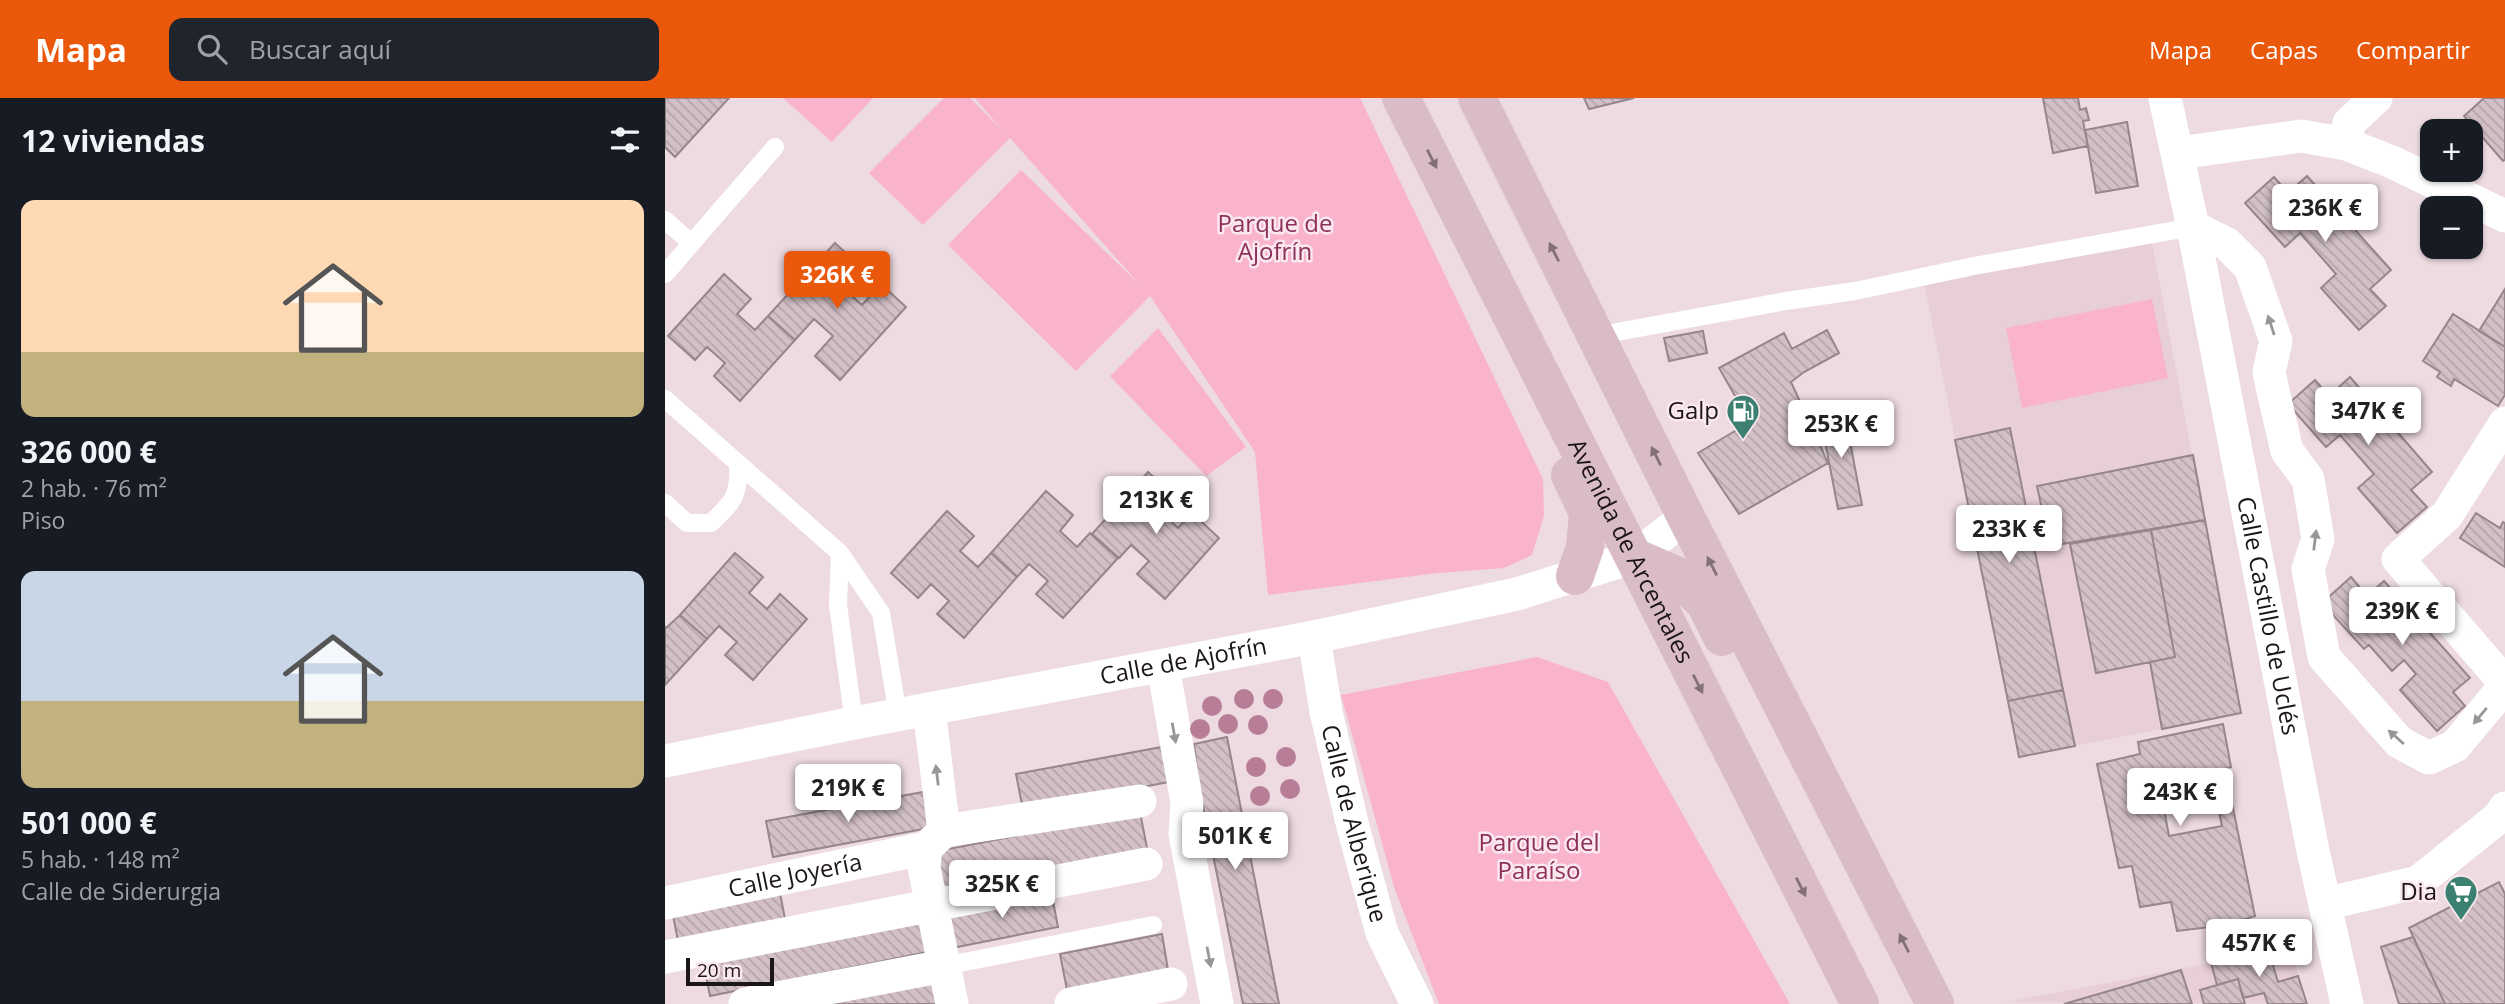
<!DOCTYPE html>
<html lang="es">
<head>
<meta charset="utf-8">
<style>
  :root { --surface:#171b24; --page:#20242c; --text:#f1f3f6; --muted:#9ea1a6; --accent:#ea580c }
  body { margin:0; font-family:"Open Sans",sans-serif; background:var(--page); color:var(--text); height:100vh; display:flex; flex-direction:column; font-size:26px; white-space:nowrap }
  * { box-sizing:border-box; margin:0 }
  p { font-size:23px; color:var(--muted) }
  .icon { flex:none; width:38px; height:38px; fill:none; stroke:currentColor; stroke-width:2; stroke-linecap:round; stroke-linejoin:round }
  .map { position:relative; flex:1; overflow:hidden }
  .side { display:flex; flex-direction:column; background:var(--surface); width:665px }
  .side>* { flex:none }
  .tools { position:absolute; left:1755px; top:21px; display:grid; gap:14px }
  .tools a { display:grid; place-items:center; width:63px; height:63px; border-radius:14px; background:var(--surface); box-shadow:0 2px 5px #0004; font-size:35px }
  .scale { position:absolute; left:21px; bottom:18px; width:88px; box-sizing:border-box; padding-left:7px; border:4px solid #1c1618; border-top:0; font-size:19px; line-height:24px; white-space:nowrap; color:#1c1618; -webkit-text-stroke:5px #fbe8ee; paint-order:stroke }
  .price { position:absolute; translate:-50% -60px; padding:0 16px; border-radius:7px; background:#fff; color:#222; font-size:23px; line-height:46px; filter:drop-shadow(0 2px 4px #0008) }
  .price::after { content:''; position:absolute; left:50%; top:42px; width:21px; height:16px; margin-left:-10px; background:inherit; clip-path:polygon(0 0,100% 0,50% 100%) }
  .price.current { background:var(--accent); color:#fff }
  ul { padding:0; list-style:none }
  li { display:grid; align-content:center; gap:14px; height:371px; padding:0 21px }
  li span { display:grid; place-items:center; height:217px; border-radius:14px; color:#555 }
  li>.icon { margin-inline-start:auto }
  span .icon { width:126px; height:126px; fill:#fffc; stroke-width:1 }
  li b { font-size:30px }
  h2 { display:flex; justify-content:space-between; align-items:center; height:84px; padding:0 21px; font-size:30px }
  header { display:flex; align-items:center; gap:42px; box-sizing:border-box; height:98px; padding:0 35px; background:var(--accent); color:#fff }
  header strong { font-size:33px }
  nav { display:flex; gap:38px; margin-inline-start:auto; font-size:24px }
  .search { width:490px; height:63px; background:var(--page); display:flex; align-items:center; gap:18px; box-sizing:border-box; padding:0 24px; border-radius:14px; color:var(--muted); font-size:26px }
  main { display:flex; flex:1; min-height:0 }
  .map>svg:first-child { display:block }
  .built { fill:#e8ced7 }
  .green { fill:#f9b3cd }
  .building { fill:url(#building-back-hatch); stroke:#96868b; stroke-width:2; fill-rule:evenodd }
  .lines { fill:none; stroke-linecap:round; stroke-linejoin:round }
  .lane { stroke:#fff; stroke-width:18 }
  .street { stroke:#fff; stroke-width:33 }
  .primary { stroke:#dabcc7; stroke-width:38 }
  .tree { fill:#b87e97 }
  .oneway { fill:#847178 }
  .oneway2 { fill:#999697 }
  .labels { text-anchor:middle; stroke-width:5; stroke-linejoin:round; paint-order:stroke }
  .park-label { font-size:24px; fill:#8d315b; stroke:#fbe8ee }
  .poi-label { font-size:24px; fill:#1c1618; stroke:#fbe8ee; text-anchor:end }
  .street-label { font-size:24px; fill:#1c1618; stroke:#fbe8ee }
</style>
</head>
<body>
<header>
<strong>Mapa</strong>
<div class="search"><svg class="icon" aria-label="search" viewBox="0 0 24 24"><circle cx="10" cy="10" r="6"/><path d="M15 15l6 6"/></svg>Buscar aquí</div>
<nav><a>Mapa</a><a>Capas</a><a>Compartir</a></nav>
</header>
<main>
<section class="side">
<h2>12 viviendas<svg class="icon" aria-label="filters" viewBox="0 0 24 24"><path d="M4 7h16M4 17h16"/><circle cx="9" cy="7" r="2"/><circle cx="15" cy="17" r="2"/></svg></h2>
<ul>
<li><span style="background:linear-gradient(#ffd9b3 70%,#c2b280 0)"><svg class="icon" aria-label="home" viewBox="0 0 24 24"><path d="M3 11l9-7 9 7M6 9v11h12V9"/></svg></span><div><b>326 000 €</b><p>2 hab. · 76 m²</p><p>Piso</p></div></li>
<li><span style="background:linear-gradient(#c9d6e8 60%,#c2b280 0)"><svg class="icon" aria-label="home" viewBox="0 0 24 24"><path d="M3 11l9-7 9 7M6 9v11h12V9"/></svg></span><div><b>501 000 €</b><p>5 hab. · 148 m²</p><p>Calle de Siderurgia</p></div></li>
</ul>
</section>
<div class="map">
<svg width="1840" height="906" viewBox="0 0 1840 906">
  <defs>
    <pattern id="building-back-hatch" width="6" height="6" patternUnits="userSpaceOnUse" patternTransform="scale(1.75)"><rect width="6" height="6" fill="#d2c0c6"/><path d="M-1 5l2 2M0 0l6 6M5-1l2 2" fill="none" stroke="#b4a4a9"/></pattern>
  </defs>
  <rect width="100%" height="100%" fill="#eddbe1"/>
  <path class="built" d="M1486,140l90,475 -222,44 -95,-475z
    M1625,850l17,56 -300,-2 262,-50z"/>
  <path class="green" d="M118,0h90l-41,44z
    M279,0h26l32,32 -27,-32h385l183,381 1,37 -12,39 -28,13 -67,5 -169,22 -13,-143 -105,-156 -74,75 -128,-126 73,-75 119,115 -130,-147 -87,87 -54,-52z
    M1487,201l16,79 -146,30 -16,-80z
    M493,230l88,119 -40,29 -96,-100z
    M872,559l71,25 182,322h-351l-44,-114 -54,-195z"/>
  <path class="building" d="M0,0h64l-54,59 -10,-10z
    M919,0h50l-45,11z
    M1378,0h35l2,12 6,-2 3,12 -6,1 5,25 -35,7z
    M1819,0h21v62l-2,1 -39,-45z
    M1462,24l11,64 -42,7 -11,-63z
    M1642,78l84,94 -21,19 16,17 -27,24 -38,-42 15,-14 -36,-41 -15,14 -40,-44 29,-26 14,16z
    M170,145l25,23 -18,21 20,18 19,-21 25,23 -66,73 -25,-24 18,-20 -19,-17 -19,21 -27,-24z
    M59,176l27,25 -14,15 18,16 13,-14 27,24 -55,61 -26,-25 11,-13 -18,-16 -12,13 -27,-24z
    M1840,191v58l-26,-16z
    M1788,216l52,33v48l-7,11 -44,-27 -3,7 -14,-9 3,-5 -17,-11z
    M1162,232l12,23 -35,19 -13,10 37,81 -89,51 -41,-61 52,-31 -31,-54 65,-35 8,16z
    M1038,233l4,22 -38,8 -5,-23z
    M1685,279l82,95 -21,18 16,17 -30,26 -39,-45 16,-14 -34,-39 -14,12 -38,-43 27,-24 14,16z
    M1179,312l18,95 -24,4 -18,-94z
    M1345,330l53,262 -55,11 -53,-261z
    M1528,357l12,65 -155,26 -13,-60z
    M483,374l27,24 -14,16 17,16 14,-15 27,25 -54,61 -28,-25 12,-13 -18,-16 -12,13 -27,-24z
    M381,393l27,24 -13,16 17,16 13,-14 28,25 -55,60 -27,-24 12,-13 -19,-17 -12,13 -26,-24z
    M282,413l27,25 -14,15 18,16 13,-14 26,24 -53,61 -27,-24 12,-13 -18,-17 -13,14 -27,-25z
    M1811,415l24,15 3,-6 2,1v44l-45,-29z
    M1540,422l36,193 -79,16 -12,-67 25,-5 -24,-127z
    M1486,432l24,127 -79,16 -26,-129z
    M70,455l28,24 -14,16 18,16 13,-15 27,25 -54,61 -28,-25 12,-13 -18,-16 -12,13 -27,-24z
    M1686,479l16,19 17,-15 86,97 -17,14 12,14 -28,25 -37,-41 16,-16 -12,-14 -12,11 -23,-26 -5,4 -42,-46z
    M15,517l27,24 -42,46v-58l1,1z
    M1398,592l12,56 -56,11 -11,-56z
    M1558,626l8,43 -6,2 30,147 -28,9 -50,6 -6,-29 -31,5 -8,-41 -13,2 -22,-104 43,-10 -2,-12zM1548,686l9,42 -53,10 -8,-43z
    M562,639l52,267h-36l-44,-219 -5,-41z
    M502,648l7,35 -151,29 -7,-36z
    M258,694l6,36 -156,29 -7,-36z
    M475,714l7,36 -206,40 -8,-36z
    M1834,784l6,12v110h-60l-36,-76z
    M113,785l7,36 -107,22 -7,-36z
    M386,793l7,36 -106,21 -7,-36z
    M260,818l7,35 -222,45 -7,-35z
    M497,836l6,36 -101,20 -7,-36z
    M1748,839l25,52 7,15h-46l-18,-57z
    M1604,854l9,30 20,-6 9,28h-39l-4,-11 -21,5 -5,-19 -21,6 -6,-22z
    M1516,872l11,34h-128z
    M272,878l5,28h-116z
    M1573,881l7,25h-41l-4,-14z"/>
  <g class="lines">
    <path class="lane" d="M0,122l26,23
      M0,176l110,-127
      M930,238l191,-35 69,-10 119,-25 219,-39
      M0,301l175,154 41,60 17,102
      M0,405l22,20h24c22,-21 29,-28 27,-59
      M175,455l-2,52 16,118
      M279,868l209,-41"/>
    <g class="street">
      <path id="s1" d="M1500,0l28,129 120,624 34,153"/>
      <path d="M1681,46l3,-21 27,-25"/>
      <path d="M1513,55l123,-17 45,8 46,18 113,54"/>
      <path d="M1528,129l34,17 23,23 26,74 -7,31 4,19 14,60 21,28 10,60 -10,30 16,88 75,85 30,16 26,-12 50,-60"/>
      <path d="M1840,325l-58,92 -49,44 107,124"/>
      <path id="s2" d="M649,539l12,75 27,115 29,106 35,71"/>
      <path d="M498,568l24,137 -2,31 32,170"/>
      <path d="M264,611l15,122 -18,17 -2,19 28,137"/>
      <path id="s3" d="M0,663l189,-38 460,-86 203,-43 117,-37 52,-40"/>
      <path d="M279,733l196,-30"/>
      <path id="s4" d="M0,805l261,-55"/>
      <path d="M1660,806l93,-22 81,-65 6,-9"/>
      <path d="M0,859l481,-93"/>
      <path d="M80,906l199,-38"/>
      <path d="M406,906l100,-20"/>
    </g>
    <g class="primary">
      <path id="s5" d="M736,0l459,906"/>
      <path d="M812,0l209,419 249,487"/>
      <path d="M905,377l18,38 -3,34 -10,29"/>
      <path d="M969,459l42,18 29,28 17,34"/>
    </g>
  </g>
  <g class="tree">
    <circle cx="579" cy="601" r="10"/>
    <circle cx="608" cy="601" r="10"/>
    <circle cx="547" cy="608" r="10"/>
    <circle cx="563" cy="626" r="10"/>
    <circle cx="593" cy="627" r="10"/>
    <circle cx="535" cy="631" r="10"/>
    <circle cx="621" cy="659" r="10"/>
    <circle cx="591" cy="669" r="10"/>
    <circle cx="625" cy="691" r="10"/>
    <circle cx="595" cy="698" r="10"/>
  </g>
  <defs><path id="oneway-solid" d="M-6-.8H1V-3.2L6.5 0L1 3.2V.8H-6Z" transform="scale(1.75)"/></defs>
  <g class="oneway">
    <use href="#oneway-solid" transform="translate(767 61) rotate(63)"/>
    <use href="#oneway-solid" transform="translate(889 154) rotate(-117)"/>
    <use href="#oneway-solid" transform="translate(991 358) rotate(-117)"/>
    <use href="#oneway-solid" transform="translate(1047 468) rotate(-117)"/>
    <use href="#oneway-solid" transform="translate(1033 586) rotate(63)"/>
    <use href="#oneway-solid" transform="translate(1136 789) rotate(63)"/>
    <use href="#oneway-solid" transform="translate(1239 845) rotate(-117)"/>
  </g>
  <g class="oneway2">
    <use href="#oneway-solid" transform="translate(1606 227) rotate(-108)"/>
    <use href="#oneway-solid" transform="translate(1650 442) rotate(-83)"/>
    <use href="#oneway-solid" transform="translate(1815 618) rotate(130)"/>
    <use href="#oneway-solid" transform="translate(509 635) rotate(80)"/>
    <use href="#oneway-solid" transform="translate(1731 639) rotate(-138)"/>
    <use href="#oneway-solid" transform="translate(272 677) rotate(-97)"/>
    <use href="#oneway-solid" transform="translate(544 859) rotate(79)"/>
  </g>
  <defs>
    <symbol id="fuel-pin" viewBox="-11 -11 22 30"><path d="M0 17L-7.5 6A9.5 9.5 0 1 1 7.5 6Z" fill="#3c8072" stroke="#fbe8ee"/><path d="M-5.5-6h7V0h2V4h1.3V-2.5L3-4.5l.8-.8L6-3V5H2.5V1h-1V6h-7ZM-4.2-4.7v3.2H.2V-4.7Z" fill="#fff"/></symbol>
    <symbol id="supermarket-pin" viewBox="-11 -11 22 30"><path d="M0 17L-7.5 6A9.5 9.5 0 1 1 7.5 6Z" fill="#3c8072" stroke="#fbe8ee"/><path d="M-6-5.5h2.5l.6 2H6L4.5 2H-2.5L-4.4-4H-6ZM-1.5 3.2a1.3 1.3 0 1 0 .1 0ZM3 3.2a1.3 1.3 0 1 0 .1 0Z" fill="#fff"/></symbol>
  </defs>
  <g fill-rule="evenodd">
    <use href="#fuel-pin" x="1059" y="294" width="38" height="52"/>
    <use href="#supermarket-pin" x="1777" y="775" width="38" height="52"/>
  </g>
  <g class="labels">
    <g class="park-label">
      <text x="610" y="134">Parque de<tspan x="610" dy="28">Ajofrín</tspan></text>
      <text x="874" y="753">Parque del<tspan x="874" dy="28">Paraíso</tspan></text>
    </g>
    <g class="poi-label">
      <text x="1054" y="321">Galp</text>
      <text x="1772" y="802">Dia</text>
    </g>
    <g class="street-label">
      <text dy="8" stroke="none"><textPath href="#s5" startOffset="508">Avenida de Arcentales</textPath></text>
      <text dy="8" stroke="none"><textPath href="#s1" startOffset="528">Calle Castillo de Uclés</textPath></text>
      <text dy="8" stroke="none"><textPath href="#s3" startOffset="528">Calle de Ajofrín</textPath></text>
      <text dy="8" stroke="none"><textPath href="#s2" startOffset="191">Calle de Alberique</textPath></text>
      <text dy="8" stroke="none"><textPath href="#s4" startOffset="133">Calle Joyería</textPath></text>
    </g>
  </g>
</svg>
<div class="tools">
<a>+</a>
<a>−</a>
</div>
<div class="scale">20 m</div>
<b class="price" style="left:1660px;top:146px">236K €</b>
<b class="price current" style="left:172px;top:213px">326K €</b>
<b class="price" style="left:1703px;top:349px">347K €</b>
<b class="price" style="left:1176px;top:362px">253K €</b>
<b class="price" style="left:491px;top:438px">213K €</b>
<b class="price" style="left:1344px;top:467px">233K €</b>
<b class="price" style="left:1737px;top:549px">239K €</b>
<b class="price" style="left:183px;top:726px">219K €</b>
<b class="price" style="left:1515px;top:730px">243K €</b>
<b class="price" style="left:570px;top:774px">501K €</b>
<b class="price" style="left:337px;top:822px">325K €</b>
<b class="price" style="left:1594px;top:881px">457K €</b>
</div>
</main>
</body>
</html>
